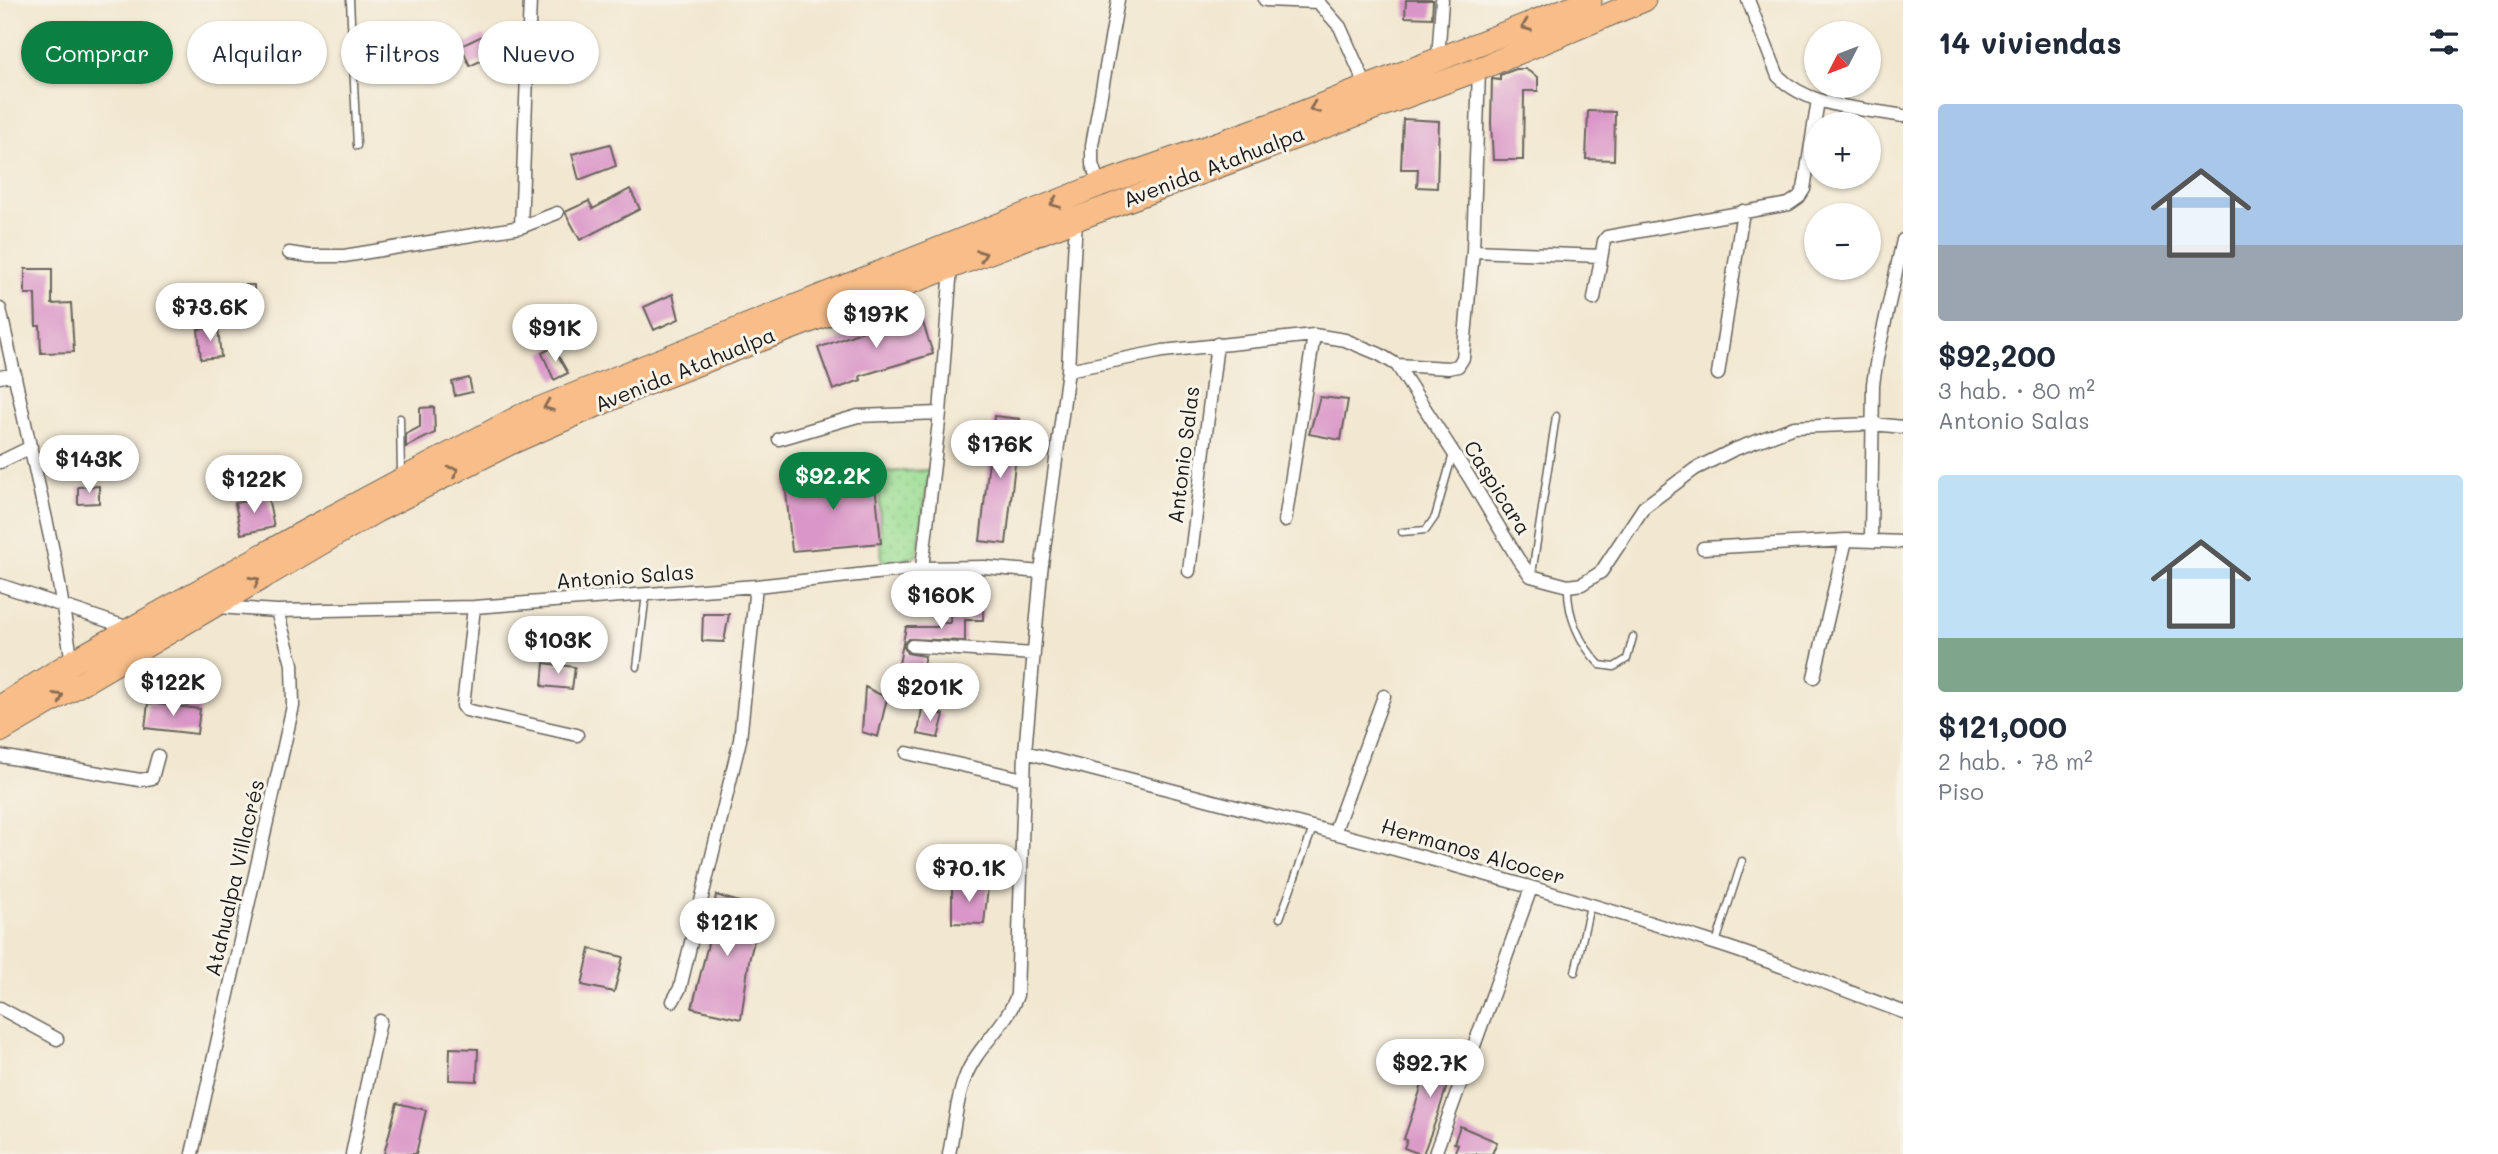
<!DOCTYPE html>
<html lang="es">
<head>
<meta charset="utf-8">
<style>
  :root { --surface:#fff; --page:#f6f6f7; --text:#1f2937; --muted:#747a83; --accent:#0b8043 }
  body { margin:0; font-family:Mali,sans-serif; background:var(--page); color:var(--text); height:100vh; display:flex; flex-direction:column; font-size:26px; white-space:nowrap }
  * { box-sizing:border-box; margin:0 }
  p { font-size:23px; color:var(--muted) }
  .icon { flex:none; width:38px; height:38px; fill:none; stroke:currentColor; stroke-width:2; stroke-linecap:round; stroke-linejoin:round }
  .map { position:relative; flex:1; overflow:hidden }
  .panel { display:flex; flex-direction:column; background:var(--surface); width:595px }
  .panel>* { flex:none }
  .top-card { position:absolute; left:21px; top:21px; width:665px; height:63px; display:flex; gap:14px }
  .needle { width:46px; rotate:228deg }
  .fabs { position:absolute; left:1804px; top:21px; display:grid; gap:14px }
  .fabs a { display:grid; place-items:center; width:77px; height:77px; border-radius:50%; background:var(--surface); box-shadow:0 2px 5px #0004; font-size:35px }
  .price { position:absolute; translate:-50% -60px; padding:0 16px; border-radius:24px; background:#fff; color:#222; font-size:23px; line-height:46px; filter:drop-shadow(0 2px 4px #0008) }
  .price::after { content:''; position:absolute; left:50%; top:42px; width:21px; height:16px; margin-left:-10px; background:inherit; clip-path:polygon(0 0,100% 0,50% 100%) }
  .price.active { background:var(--accent); color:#fff }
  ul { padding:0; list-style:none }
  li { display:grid; align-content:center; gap:14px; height:371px; padding:0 35px }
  li span { display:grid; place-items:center; height:217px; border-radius:7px; color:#555 }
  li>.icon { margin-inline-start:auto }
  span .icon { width:126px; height:126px; fill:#fffc; stroke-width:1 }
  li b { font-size:30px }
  h2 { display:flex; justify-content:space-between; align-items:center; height:84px; padding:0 35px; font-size:30px }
  .pill { padding:0 24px; border-radius:32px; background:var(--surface); box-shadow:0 2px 5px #0004; font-size:24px; line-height:63px }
  .pill.active { background:var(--accent); color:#fff }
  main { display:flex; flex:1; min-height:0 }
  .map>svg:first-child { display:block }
  .park { fill:url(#park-dots); stroke:#5c7d58; stroke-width:2 }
  .building { fill:#da96c8 }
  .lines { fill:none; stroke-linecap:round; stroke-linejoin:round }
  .lane-casing { stroke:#67635b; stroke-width:9 }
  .street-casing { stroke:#67635b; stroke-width:15 }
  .highway-casing { stroke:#67635b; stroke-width:25 }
  .lane { stroke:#fff; stroke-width:6 }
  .street { stroke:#fff; stroke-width:12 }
  .highway { stroke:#f8bd88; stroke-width:23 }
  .oneway { stroke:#8a6c52 }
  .labels { text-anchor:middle; stroke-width:6; stroke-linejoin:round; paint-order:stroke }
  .street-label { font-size:21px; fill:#1c1c1c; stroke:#f7f3e8 }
</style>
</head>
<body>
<main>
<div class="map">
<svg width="1903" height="1154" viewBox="0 0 1903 1154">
  <defs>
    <pattern id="park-dots" width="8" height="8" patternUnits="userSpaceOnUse" patternTransform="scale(1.75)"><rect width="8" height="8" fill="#9cde94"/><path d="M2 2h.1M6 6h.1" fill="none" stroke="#86be7f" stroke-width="1.8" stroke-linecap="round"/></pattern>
  </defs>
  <rect width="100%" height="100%" fill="#f7f3e8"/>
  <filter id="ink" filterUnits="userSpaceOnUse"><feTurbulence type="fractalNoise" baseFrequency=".0143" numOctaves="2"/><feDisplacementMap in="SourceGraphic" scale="14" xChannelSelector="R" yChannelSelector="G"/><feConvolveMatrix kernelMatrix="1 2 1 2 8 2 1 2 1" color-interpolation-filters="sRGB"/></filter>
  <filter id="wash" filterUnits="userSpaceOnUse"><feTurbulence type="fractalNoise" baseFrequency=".00686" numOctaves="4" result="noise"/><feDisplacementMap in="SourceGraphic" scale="28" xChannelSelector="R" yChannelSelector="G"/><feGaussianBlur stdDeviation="1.57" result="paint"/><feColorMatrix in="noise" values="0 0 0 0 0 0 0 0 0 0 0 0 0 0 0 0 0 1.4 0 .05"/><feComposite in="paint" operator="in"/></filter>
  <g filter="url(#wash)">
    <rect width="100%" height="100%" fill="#f2e7d0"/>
    <path class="park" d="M929,470l-12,86 -35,9 -4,-93z"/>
    <g id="blocks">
      <path class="building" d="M1406,0h27l-1,18 -27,-1z
        M484,35l9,20 -23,11 -9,-20z
        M1516,69h9l13,8v14h-14l-1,69h-30l-2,-37 1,-44 8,1v-5z
        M1588,111l27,1 -1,48 -28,-1z
        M1403,119l36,2 -2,67 -20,-1 1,-18h-17z
        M610,144l6,22 -37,14 -7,-26z
        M630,189l10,20 -60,31 -15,-28 24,-11 4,8z
        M25,269h27v35l19,-1 3,49 -33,1 -1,-27h-4l-1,-32h-10z
        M226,285h28v24l-28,1z
        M673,294l6,25 -25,11 -10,-23z
        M919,310l14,44 -73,22 1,4 -28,10 -15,-42z
        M218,327l3,30 -20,2 -3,-30z
        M553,347l15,26 -14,7 -12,-27z
        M469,378l3,14 -17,4 -3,-14z
        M1320,397l28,3 -7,40 -32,-6z
        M434,407l1,26 -29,14v-13l14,-7v-19z
        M994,416l26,3 -14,125 -26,-3z
        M874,474l7,69 -89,8 -7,-69z
        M99,486v17l-21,1v-17z
        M268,497l6,30 -33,7 -6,-31z
        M952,579l32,1 -1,40h-18v21l-57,-2 -5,6 4,8 18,3 -9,40 -22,-6 12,-63h32v-4h12z
        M703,614h26l-5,28 -22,-1z
        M544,663l31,4 -3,22 -30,-3z
        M865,687l22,11 -9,39 -16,-5z
        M148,703l52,6 -3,25 -52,-6z
        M922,708l22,7 -6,23 -20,-4z
        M952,882l36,5 -4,37 -32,-1z
        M716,895l46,14 -13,52 -8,58 -49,-11 15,-60z
        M590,949l33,8 -9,35 -32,-7z
        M1436,1043l22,8 -21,66 -14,37h-3l-16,-6 3,-8 -3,-1z
        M450,1048l28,1 -1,32 -28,-1z
        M397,1103l29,7 -10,44h-32z
        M1460,1126l37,16 -5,12h-38l4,-10 -4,-1z"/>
    </g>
  </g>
  <g filter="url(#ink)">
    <use href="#blocks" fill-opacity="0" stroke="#67635b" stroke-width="2"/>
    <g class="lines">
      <defs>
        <path id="lane" d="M350,0l7,146
          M400,418l1,55
          M1402,532l24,-2 9,-13 18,-63
          M1532,574l24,-158
          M1568,586c-1,30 12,58 32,79l14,2 13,-8 6,-22
          M637,667l9,-73
          M1280,918l33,-90
          M1716,943l26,-82
          M1575,972l15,-66"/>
        <path id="street" d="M1265,0l53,2 22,25 27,61
          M1748,0l30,76c31,32 84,32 125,40
          M1438,60l4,-60
          M1099,185l-7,-21v-19l26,-145
          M521,227l36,-14
          M1473,251l128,5
          M289,253l20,3h35l177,-29 9,-227
          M1594,299l10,-58 3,-4 182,-33 10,-7 5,-8 14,-89
          M0,309l55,251 17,102
          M1397,365l51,3 10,-2 5,-8 10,-107 6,-182
          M1068,370l95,-19 151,-16 31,5 34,14 18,11 72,112 49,82 13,17 37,10 14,-2 19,-12 43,-65 51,-38 38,-19 61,-23 79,-3 30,3
          M1718,374l25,-163
          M0,377l15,-3
          M779,439l79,-23 82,-3
          M0,462l31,-15
          M1285,521l29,-186
          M1871,540l2,-156 4,-26 26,-118
          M1703,548l143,-8 57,2
          M922,568l18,-155 11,-146
          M1189,571l28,-227
          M0,585l132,44
          M218,607l59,4 197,-4 282,-21 166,-18 62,-1 57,5
          M474,607l-11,99 3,4 111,25
          M912,646l122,8
          M1814,677l32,-137
          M1025,752c230,60 462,118 689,191 64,20 126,46 189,69
          M907,753l117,26
          M0,756l140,24 12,-2 6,-22
          M1334,833l50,-137
          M673,1001l7,-13 60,-248 16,-154
          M0,1008l57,31
          M192,1154l101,-448 -1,-42 -15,-53
          M352,1154l28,-133
          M949,1154c5,-23 7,-54 16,-76 11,-31 41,-51 52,-83l8,-243 16,-180 27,-202 8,-151
          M1435,1154l96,-266"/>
        <path id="highway" d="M0,707l72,-45 234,-131 215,-115 578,-231 177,-62 314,-123
          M0,731l376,-220 132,-67 137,-60 431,-165 403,-150 165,-69"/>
      </defs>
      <use href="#lane" class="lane-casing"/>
      <use href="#street" class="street-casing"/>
      <use href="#highway" class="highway-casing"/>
      <use href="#lane" class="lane"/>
      <use href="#street" class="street"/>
      <use href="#highway" class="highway"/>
    </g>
    <defs><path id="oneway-chevron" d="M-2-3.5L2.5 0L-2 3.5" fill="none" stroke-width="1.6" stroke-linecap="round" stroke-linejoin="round" transform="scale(1.75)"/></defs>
    <g class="oneway">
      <use href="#oneway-chevron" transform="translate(1526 26) rotate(159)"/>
      <use href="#oneway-chevron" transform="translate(1314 108) rotate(159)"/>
      <use href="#oneway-chevron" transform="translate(1055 203) rotate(158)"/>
      <use href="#oneway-chevron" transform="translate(982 255) rotate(-21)"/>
      <use href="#oneway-chevron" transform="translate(548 406) rotate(158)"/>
      <use href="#oneway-chevron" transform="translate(454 471) rotate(-27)"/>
      <use href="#oneway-chevron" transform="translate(255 581) rotate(-30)"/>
      <use href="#oneway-chevron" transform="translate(59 697) rotate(-30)"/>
    </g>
  </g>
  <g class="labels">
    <g class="street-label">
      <text transform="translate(1214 167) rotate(-21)" y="7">Avenida Atahualpa</text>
      <text transform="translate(685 370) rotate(-22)" y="7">Avenida Atahualpa</text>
      <text transform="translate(1184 455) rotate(-83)" y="7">Antonio Salas</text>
      <text transform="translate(1497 488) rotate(58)" y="7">Caspicara</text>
      <text transform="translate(625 577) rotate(-4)" y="7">Antonio Salas</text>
      <text transform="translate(1473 852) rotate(16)" y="7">Hermanos Alcocer</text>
      <text transform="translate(235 878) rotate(-77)" y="7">Atahualpa Villacrés</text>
    </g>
  </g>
</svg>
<div class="fabs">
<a><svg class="needle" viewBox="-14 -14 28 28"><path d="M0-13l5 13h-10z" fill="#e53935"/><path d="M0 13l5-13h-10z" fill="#747a83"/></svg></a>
<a>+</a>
<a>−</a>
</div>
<b class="price" style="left:210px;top:343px">$73.6K</b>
<b class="price" style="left:876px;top:350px">$197K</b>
<b class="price" style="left:555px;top:364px">$91K</b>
<b class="price" style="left:1000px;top:480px">$176K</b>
<b class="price" style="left:89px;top:495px">$143K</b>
<b class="price active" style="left:833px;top:512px">$92.2K</b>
<b class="price" style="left:254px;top:515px">$122K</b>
<b class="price" style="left:941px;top:631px">$160K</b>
<b class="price" style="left:558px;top:676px">$103K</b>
<b class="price" style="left:173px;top:718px">$122K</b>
<b class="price" style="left:930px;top:723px">$201K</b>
<b class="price" style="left:969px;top:904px">$70.1K</b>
<b class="price" style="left:727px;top:958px">$121K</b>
<b class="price" style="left:1430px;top:1099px">$92.7K</b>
<div class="top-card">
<a class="pill active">Comprar</a>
<a class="pill">Alquilar</a>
<a class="pill">Filtros</a>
<a class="pill">Nuevo</a>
</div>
</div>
<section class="panel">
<h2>14 viviendas<svg class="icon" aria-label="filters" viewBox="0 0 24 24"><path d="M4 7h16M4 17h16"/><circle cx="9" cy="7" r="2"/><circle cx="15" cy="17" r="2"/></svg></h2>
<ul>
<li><span style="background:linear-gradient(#a9c7e8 65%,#9aa5b1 0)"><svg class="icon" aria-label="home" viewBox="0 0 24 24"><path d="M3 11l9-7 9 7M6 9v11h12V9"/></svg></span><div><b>$92,200</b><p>3 hab. · 80 m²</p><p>Antonio Salas</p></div></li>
<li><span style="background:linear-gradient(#bfe0f5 75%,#7fa58c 0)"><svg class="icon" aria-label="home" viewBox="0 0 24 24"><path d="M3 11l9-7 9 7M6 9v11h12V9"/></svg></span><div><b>$121,000</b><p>2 hab. · 78 m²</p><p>Piso</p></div></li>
</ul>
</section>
</main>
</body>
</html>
